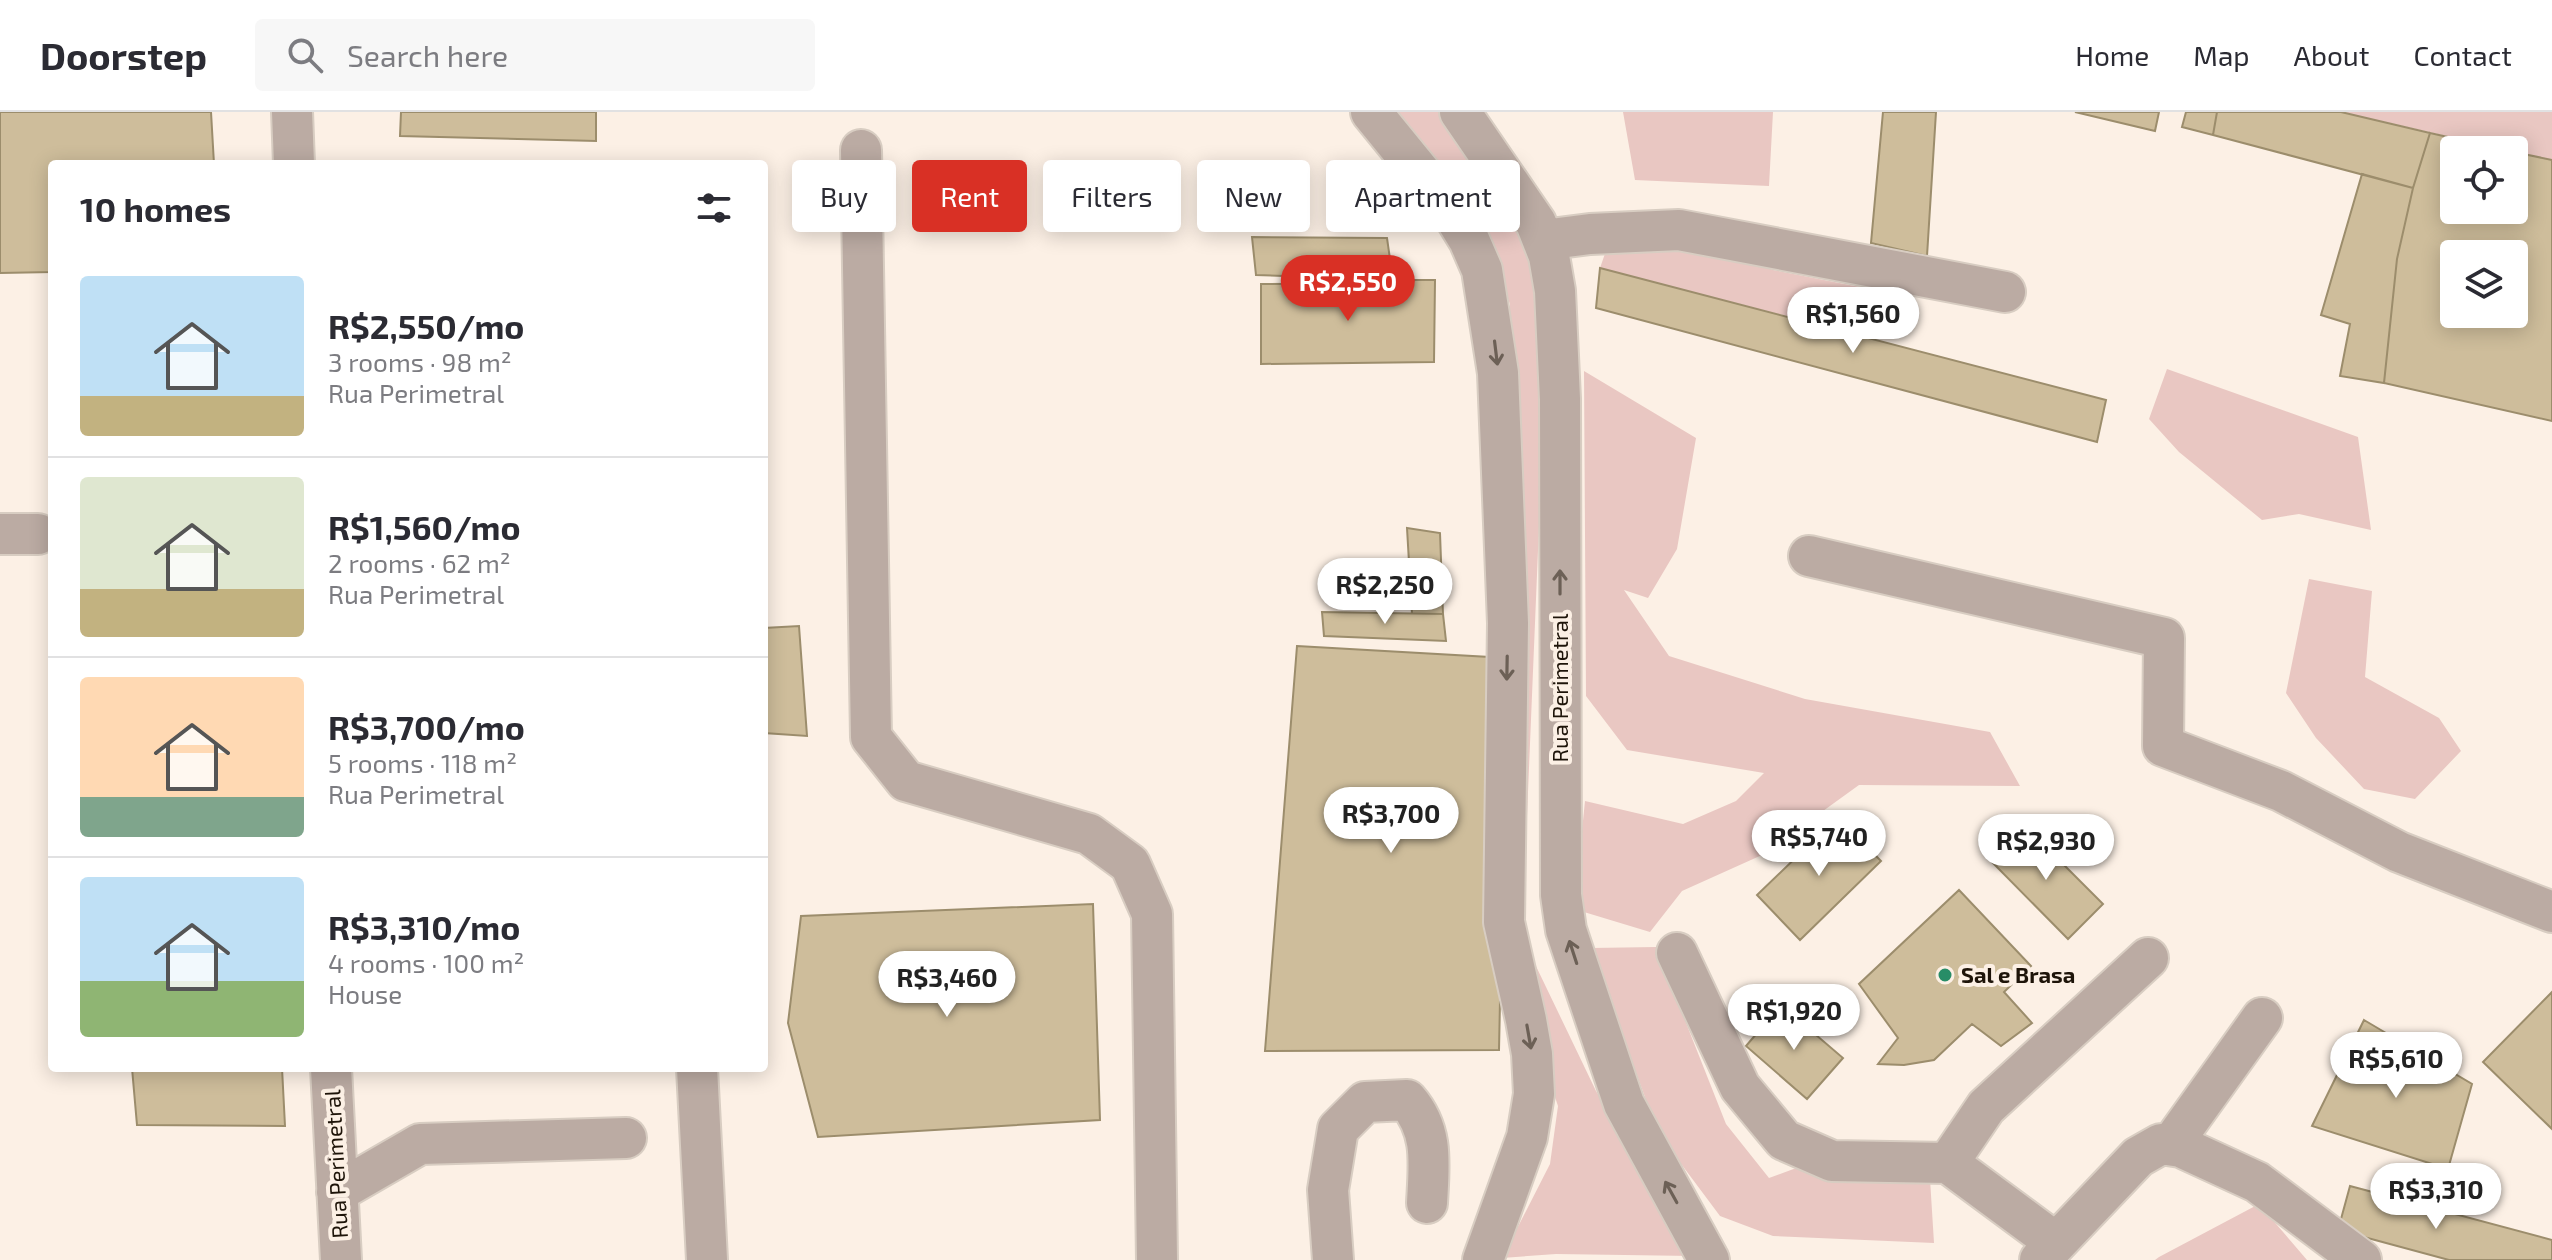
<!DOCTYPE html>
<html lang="en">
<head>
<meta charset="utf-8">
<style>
  :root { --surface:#fff; --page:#f7f7f7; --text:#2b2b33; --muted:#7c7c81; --line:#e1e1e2; --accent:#d93025 }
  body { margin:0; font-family:"Exo 2",sans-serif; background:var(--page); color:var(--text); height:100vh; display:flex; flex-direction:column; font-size:30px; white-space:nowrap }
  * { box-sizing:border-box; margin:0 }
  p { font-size:26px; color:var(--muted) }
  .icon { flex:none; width:44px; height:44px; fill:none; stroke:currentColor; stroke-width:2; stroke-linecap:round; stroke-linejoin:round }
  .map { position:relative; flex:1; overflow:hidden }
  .drawer { position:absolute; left:48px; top:48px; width:720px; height:912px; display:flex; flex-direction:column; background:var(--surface); border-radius:8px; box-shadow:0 4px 20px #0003 }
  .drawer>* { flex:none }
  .hud { position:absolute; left:792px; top:48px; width:760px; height:72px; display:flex; gap:16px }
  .fabs { position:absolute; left:2440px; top:24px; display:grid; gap:16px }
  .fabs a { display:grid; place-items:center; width:88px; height:88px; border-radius:8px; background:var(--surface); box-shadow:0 4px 20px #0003; font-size:40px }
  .price { position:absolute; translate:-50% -68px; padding:0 18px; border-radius:28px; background:#fff; color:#222; font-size:26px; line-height:52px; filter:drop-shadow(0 2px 4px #0008) }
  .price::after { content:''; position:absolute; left:50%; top:48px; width:24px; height:18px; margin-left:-12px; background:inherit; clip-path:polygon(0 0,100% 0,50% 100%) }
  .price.selected { background:var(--accent); color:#fff }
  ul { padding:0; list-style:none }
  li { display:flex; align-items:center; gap:24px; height:200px; padding:0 32px }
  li+li { border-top:2px solid var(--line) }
  li span { display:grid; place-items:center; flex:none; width:224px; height:160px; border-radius:8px; color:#555 }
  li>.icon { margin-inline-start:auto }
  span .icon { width:96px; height:96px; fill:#fffc; stroke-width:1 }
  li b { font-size:34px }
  h2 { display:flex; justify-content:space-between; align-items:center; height:96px; padding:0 32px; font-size:34px }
  .tag { padding:0 28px; border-radius:8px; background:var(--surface); box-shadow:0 4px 20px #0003; font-size:28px; line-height:72px }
  .tag.selected { background:var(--accent); color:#fff }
  header { display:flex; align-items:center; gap:48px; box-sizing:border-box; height:112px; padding:0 40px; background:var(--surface); border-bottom:2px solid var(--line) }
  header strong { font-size:38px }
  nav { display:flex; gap:44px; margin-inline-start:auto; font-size:28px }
  .search { width:560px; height:72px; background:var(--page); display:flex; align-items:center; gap:20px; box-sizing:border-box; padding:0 28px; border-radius:8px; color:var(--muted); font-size:30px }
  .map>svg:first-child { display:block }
  .green { fill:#e9c7c2 }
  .building { fill:#cebd9b; stroke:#9c8d6c; stroke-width:2; fill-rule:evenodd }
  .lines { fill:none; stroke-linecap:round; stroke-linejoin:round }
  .minor-casing { stroke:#d8cdc2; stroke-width:44 }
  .minor { stroke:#bbaba3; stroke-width:40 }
  .oneway { stroke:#6c6056 }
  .poi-dot { fill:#288d67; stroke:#fcf0e5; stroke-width:3 }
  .labels { text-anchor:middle; stroke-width:8; stroke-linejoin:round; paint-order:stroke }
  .street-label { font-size:22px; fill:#1e1409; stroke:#fcf0e5 }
  .poi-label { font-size:22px; font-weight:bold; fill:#1e1409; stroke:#fcf0e5; text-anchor:start }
</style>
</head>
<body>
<header>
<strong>Doorstep</strong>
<div class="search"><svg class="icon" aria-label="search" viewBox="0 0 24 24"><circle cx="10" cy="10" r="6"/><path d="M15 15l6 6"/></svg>Search here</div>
<nav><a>Home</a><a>Map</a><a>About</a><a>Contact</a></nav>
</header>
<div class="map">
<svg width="2552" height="1148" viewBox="0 0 2552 1148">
  <rect width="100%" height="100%" fill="#fcf0e5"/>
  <path class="green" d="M1387,0h61l66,90 34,107 -26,628 74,154 97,165 -137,-2 -54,4 48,-94 8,-58 -52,-155 4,-647 -26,-67z
    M1623,0h150l-4,74 -134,-6z
    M2341,0h211v48z
    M1608,133l78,1 57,10 30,14 92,18 -5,47 -260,-67z
    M2167,257l191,68 13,93 -72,-16 -37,6 -83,-68 -30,-33z
    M1584,259l112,67 -19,111 -29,49 -24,-8 45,66 136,43 185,33 30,54 -161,-1 -97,70 -80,36 -32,41 -76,-23 11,-108 98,23 53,-23 28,-28 -137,-23 -41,-54z
    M2309,467l63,12 -7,86 74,41 22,33 -46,48 -51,-10 -48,-51 -30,-45z
    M1656,835l70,177 43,54 30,-11 131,12 4,64 -161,-7 -53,-20 -62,-83 -67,-185z
    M2259,1092l48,56h-152l4,-3z"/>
  <path class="building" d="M0,0h211l3,52h-162v108l-52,1z
    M401,0h195v29l-196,-5z
    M1883,0h53l-9,144 -56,-13z
    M2075,0h84l-4,19z
    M2186,0h31l-4,23 -31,-8z
    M2217,0h124l89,21 -17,55 -200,-53z
    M2430,21l76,17h-52v60h60v-58l38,8v261l-168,-38 13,-124 16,-71zM2454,142h60v60h-60z
    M2362,62l51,14 -16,71 -13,124 -44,-7 10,-52 -29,-9z
    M1252,125l135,1 6,42 -137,-5z
    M1600,156l506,132 -9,42 -501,-134z
    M1393,168h42l-1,82 -173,2v-80l113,-1z
    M1407,416l33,5 3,81h-31z
    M1322,500l121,2 3,27 -122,-5z
    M799,514l8,110 -43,-3v-105z
    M1297,534l210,12 -8,392 -234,1z
    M1838,705l43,44 -81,79 -43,-45z
    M2024,713l79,79 -35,35 -79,-80z
    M1959,778l72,76 -27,26 28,31 -31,23 -29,-22 -38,36 -30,5 -26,-1 20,-26 -39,-54z
    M1093,792l7,216 -282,17 -30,-114 13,-107z
    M2552,880v137l-69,-67z
    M1781,893l62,53 -36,41 -61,-53z
    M2364,908l108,64 -24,85 -136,-43z
    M132,956h150l3,58 -148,-1z
    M2350,1074l202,54v20h-103l-111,-30z"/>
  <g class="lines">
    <defs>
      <path id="minor" d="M292,0l2,52
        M1371,0l79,97 19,31 13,30 16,103 10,250 -4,299 22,98 6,34 2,40 -7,43 -44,123
        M1460,0l76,111 13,33 6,35 5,108 1,496 5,35 58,174 85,156
        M861,38l10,587 35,44 183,53 41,30 22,50 5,346
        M1543,128l47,-6 89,-4 326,62
        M0,422h38
        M1809,444l355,82 -1,108 118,45 118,61 153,60
        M1677,841l63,134 44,53 48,21 116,2 108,80
        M331,956l10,192
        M697,956l10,192
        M2171,1033l91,-127
        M1948,1051l38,-56 162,-149
        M337,1080l83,-48 206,-6
        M1333,1148l-5,-70 10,-61 27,-27 42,-2c27,31 22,64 20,103
        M2040,1148l98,-103 23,-13 20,3 76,35 104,78"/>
    </defs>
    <use href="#minor" class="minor-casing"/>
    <use href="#minor" class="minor"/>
  </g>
  <defs><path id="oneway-shaft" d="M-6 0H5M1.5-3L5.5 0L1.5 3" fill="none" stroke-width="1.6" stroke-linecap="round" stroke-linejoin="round" transform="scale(2)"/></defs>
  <g class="oneway">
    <use href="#oneway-shaft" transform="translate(1496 241) rotate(83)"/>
    <use href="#oneway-shaft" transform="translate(1560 470) rotate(-90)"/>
    <use href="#oneway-shaft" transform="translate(1507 556) rotate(91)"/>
    <use href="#oneway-shaft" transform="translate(1573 840) rotate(-108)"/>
    <use href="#oneway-shaft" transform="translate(1529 925) rotate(80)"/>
    <use href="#oneway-shaft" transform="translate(1671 1080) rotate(-119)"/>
  </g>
  <circle class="poi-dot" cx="1945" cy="863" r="8"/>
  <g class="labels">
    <g class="street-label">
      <text transform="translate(1560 576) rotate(-90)" y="8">Rua Perimetral</text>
      <text transform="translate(336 1052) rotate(-93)" y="8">Rua Perimetral</text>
    </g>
    <g class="poi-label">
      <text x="1961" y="871">Sal e Brasa</text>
    </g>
  </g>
</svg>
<div class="fabs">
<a><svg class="icon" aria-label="locate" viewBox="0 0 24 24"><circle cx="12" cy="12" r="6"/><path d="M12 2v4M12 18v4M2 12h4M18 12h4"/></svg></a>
<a><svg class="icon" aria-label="layers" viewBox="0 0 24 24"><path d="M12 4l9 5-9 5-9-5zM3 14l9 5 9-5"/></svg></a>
</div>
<b class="price selected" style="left:1348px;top:211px">R$2,550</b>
<b class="price" style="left:1853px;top:243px">R$1,560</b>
<b class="price" style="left:1385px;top:514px">R$2,250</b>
<b class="price" style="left:1391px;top:743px">R$3,700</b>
<b class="price" style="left:1819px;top:766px">R$5,740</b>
<b class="price" style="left:2046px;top:770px">R$2,930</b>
<b class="price" style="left:947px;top:907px">R$3,460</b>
<b class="price" style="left:1794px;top:940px">R$1,920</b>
<b class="price" style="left:2396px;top:988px">R$5,610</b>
<b class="price" style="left:2436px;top:1119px">R$3,310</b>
<div class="hud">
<a class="tag">Buy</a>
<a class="tag selected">Rent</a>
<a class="tag">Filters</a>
<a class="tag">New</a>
<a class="tag">Apartment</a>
</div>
<section class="drawer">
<h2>10 homes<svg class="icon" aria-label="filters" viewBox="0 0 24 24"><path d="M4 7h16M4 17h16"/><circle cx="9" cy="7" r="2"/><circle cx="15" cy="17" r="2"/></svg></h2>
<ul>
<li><span style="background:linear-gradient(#bfe0f5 75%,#c2b280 0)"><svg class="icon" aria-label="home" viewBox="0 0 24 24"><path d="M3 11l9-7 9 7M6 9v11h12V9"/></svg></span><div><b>R$2,550/mo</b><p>3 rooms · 98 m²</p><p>Rua Perimetral</p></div></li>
<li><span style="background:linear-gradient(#dfe7d0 70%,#c2b280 0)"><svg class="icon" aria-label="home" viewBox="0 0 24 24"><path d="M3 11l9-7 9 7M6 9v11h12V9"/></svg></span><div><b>R$1,560/mo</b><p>2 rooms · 62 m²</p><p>Rua Perimetral</p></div></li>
<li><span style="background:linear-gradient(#ffd9b3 75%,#7fa58c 0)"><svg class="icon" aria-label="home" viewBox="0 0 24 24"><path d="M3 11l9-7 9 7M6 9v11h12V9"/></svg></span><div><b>R$3,700/mo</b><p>5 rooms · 118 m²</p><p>Rua Perimetral</p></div></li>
<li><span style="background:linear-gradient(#bfe0f5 65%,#8fb573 0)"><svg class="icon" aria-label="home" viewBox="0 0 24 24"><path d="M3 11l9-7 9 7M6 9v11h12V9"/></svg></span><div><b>R$3,310/mo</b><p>4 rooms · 100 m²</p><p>House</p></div></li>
</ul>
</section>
</div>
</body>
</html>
